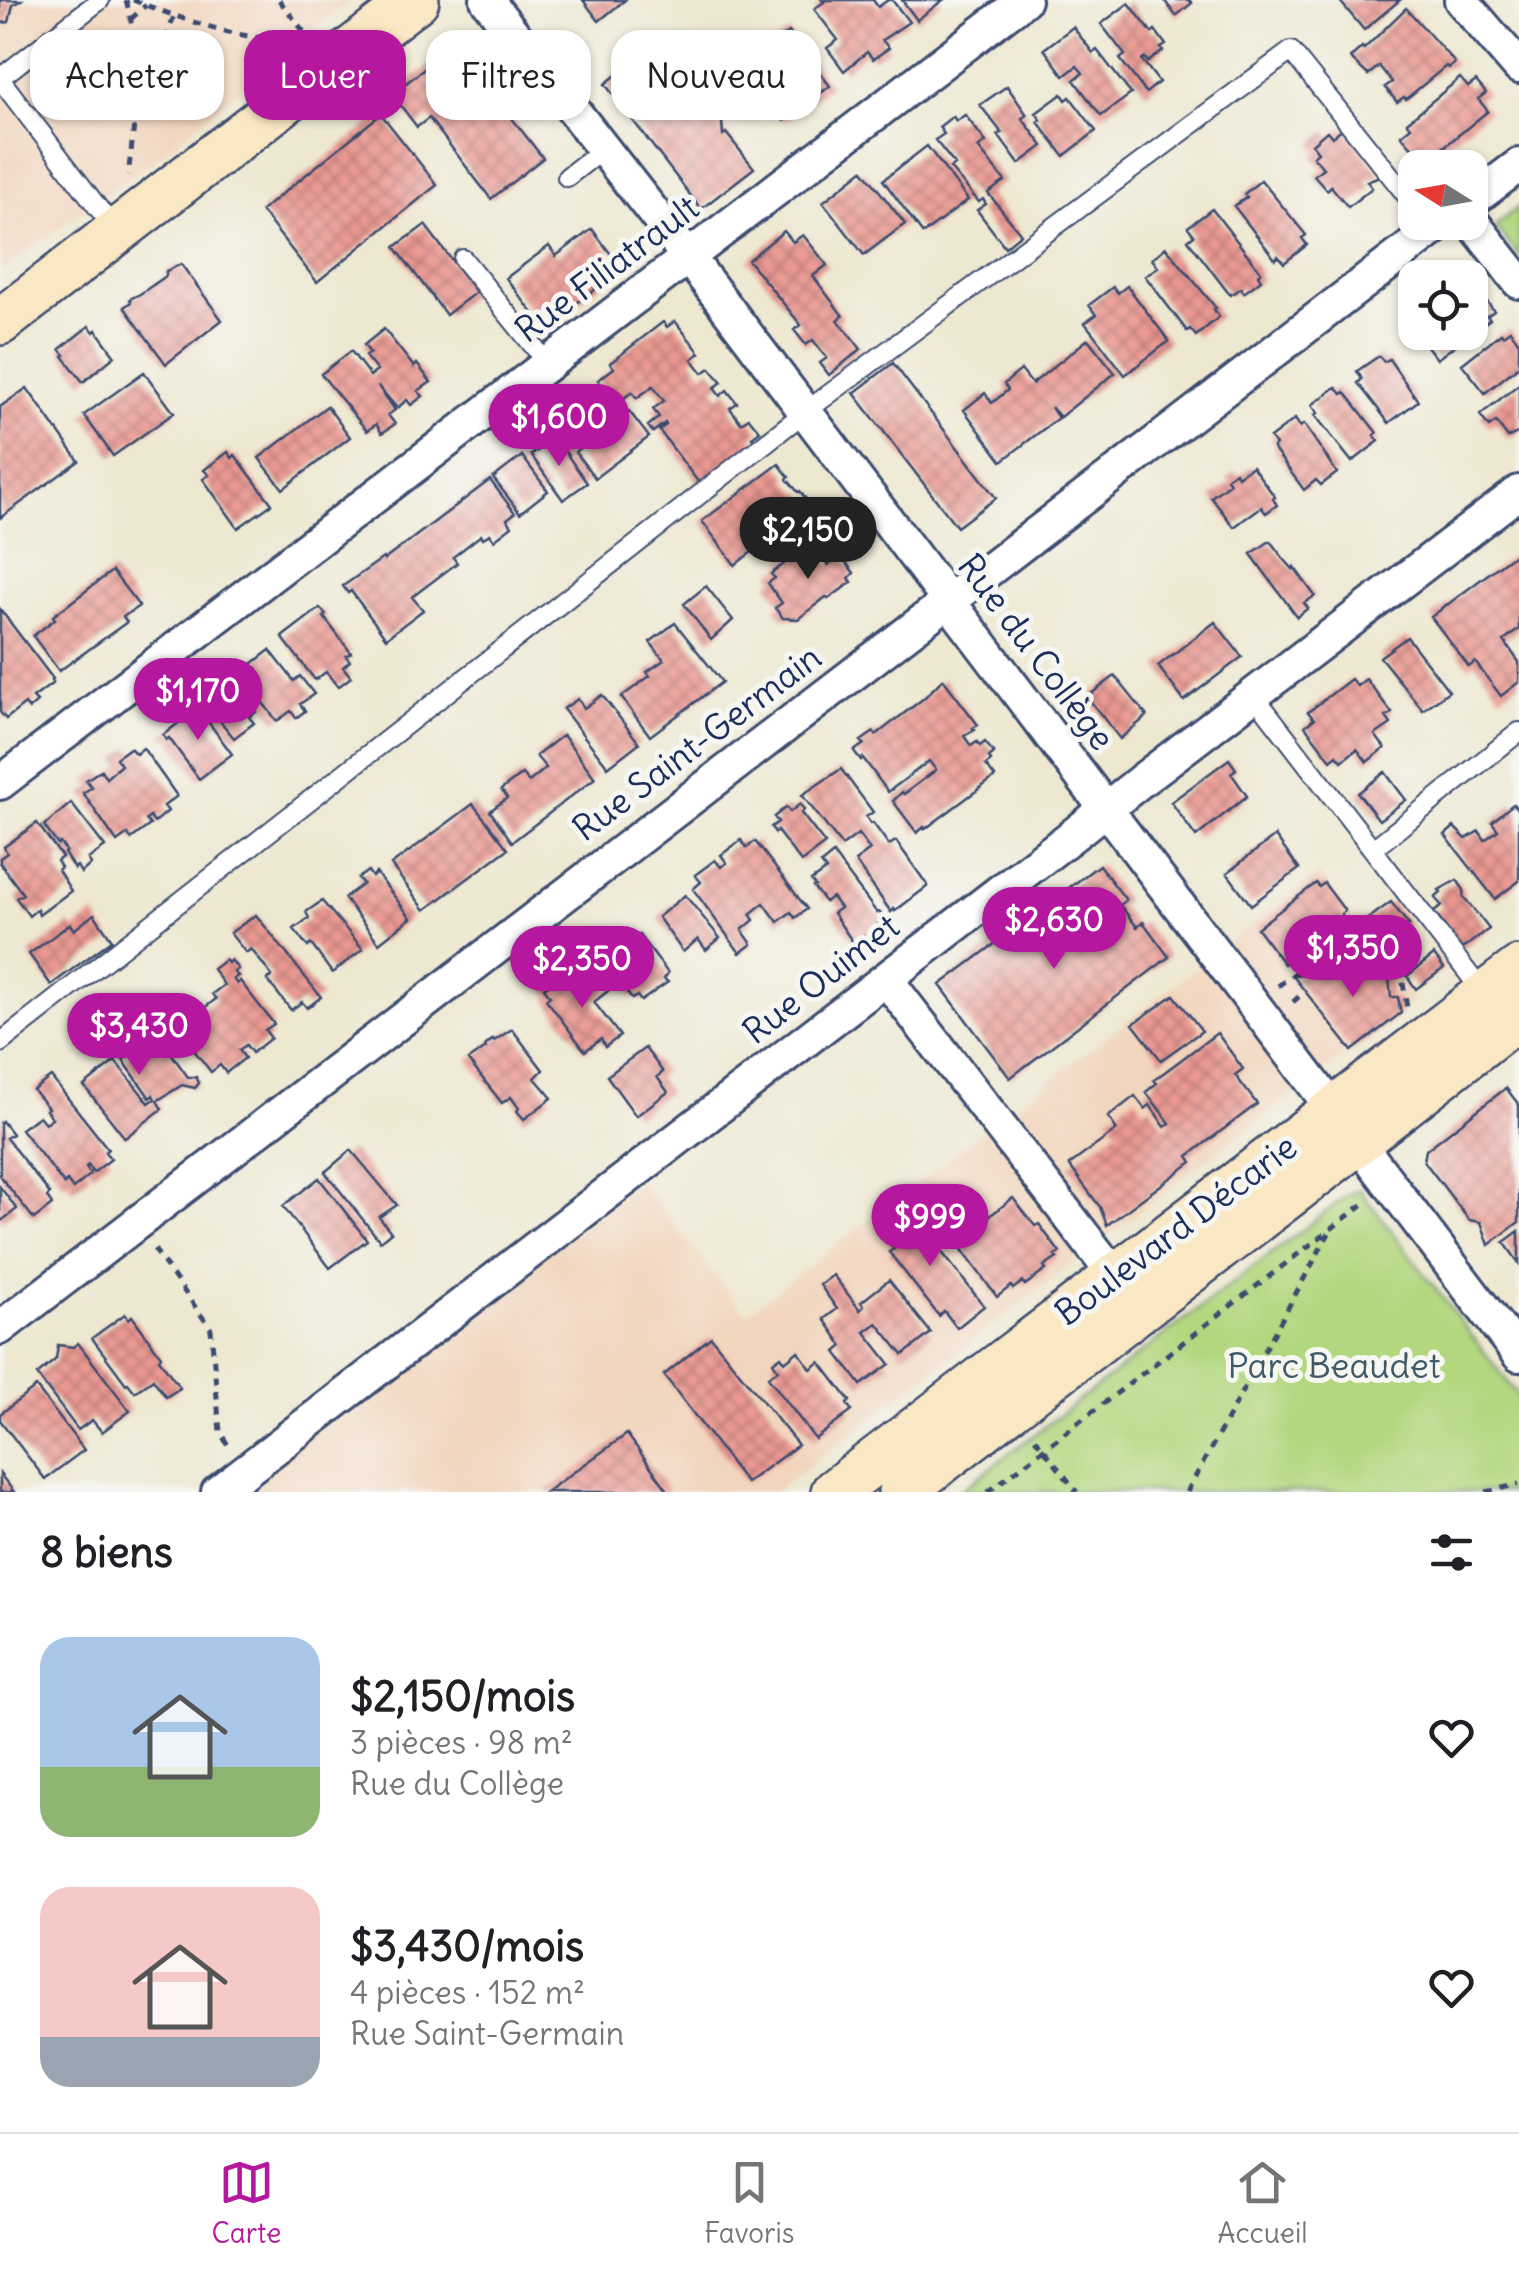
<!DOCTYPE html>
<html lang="fr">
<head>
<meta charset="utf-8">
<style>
  :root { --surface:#fff; --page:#f2f2f2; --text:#202124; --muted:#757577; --line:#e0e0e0; --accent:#b5179e }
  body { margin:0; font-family:Delius,sans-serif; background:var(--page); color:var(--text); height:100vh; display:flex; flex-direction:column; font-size:38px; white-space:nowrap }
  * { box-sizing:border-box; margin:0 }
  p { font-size:32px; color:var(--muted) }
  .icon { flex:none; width:55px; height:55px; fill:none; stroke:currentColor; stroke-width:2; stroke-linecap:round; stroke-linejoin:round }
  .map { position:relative; height:1492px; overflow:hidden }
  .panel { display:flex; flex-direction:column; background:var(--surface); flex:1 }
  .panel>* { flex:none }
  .banner { position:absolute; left:30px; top:30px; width:1000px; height:90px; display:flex; gap:20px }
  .needle { width:65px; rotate:281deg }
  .buttons { position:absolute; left:1398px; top:150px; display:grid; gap:20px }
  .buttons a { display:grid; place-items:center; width:90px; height:90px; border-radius:20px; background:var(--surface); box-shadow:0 2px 8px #0004; font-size:50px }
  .price { position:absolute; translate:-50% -85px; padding:0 22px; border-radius:35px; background:var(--accent); color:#fff; font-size:32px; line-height:65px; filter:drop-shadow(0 2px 5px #0008) }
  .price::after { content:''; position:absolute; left:50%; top:60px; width:30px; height:22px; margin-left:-15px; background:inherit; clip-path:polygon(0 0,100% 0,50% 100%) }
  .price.active { background:#222; color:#fff }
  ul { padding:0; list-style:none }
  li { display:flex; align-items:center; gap:30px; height:250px; padding:0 40px }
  li span { display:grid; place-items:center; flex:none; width:280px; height:200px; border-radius:30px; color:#555 }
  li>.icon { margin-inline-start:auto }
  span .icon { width:120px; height:120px; fill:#fffc; stroke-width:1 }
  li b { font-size:42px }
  h2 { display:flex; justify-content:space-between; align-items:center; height:120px; padding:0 40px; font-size:42px }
  .chip { padding:0 35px; border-radius:30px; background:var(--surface); box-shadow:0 2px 8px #0004; font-size:35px; line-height:90px }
  .chip.active { background:var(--accent); color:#fff }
  .menu { display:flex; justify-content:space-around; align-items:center; height:140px; border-top:2px solid var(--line); background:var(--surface); font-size:28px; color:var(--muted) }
  .menu a { display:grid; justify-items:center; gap:5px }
  .menu .active { color:var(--accent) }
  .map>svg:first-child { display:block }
  .built { fill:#f2d5bd }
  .green { fill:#b3d77f; stroke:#67836e; stroke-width:2.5 }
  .building { fill:url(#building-cross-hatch) }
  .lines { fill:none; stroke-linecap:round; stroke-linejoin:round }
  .lane-casing { stroke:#3b4b6f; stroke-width:22 }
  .street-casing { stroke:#3b4b6f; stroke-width:38 }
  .secondary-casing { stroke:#3b4b6f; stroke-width:50 }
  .path { stroke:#3b4b6f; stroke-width:5; stroke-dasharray:8 8; stroke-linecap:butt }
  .lane { stroke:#fff; stroke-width:18 }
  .street { stroke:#fff; stroke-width:32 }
  .secondary { stroke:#fae7c3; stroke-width:45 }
  .labels { text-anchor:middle; stroke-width:10; stroke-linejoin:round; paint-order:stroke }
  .street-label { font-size:35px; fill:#1b2f5e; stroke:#f6f6f2 }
  .park-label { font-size:35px; fill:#415966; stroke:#f6f6f2 }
</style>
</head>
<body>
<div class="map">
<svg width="1519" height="1492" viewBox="0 0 1519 1492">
  <defs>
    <pattern id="building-cross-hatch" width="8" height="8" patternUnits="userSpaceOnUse" patternTransform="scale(2.5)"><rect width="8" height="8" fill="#eb9992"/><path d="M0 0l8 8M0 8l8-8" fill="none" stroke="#be7d7a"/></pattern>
  </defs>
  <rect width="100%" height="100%" fill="#f6f6f2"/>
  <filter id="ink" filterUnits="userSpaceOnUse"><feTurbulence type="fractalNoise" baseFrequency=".01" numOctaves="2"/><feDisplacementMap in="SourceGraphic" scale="20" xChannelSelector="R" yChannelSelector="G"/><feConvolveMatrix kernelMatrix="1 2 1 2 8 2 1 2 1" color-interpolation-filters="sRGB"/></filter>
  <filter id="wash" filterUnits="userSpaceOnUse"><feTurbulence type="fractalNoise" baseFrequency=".0048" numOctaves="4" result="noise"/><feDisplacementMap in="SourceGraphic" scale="40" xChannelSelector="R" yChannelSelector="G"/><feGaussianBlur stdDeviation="2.25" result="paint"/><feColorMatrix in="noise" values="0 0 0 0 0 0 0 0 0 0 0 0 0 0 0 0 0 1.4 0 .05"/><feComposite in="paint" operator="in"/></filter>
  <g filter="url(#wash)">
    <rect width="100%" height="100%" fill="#eee8d1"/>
    <path class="built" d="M0,0h350l-196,160 -154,111z
      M1318,874l96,127 -639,491h-556l421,-310 106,132z"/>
    <path class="green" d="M1519,207v51l-24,-32z
      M1359,1189l160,208v95h-560l389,-297z"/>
    <g id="blocks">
      <path class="building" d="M0,0h21l-8,5 -4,17 -9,1z
        M583,0h42l-26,21z
        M822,0h51l5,7 10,-7h4l17,22 -27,18 7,8 -16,11 -6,-7 -23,19 -17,-23 11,-8 -24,-31 10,-7z
        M902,0h41l-26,20z
        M1164,0h25l3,3 -16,13z
        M1339,0h61l-36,30z
        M1129,3l23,30 3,-3 11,15 -5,3 2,3 -15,11 -3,-4 -3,2 17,22 -13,11 -26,-34 5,-4 -24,-31z
        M1406,8l49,55 -6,5 -3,-2 -40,33 -2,-2 -7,5 -12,-15 7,-5 -13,-16 -11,9 -18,-17 12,-11 2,2z
        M1073,27l20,26 4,-3 34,44 -30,22 -27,-36 9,-7 -6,-7 -13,10 -20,-27z
        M789,32l41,54 -46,35 -41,-54z
        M663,38l36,46 -7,5 4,6 18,-13 22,29 -14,12 1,12 3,-2 28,35 -53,41 -96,-125z
        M455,45l88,113 -52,41 -62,-81 -12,9 -25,-33z
        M1460,78l8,9 8,-6 10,12 -8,6 10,12 -54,44 -3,-5 -10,8 -20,-23 10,-8 -4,-5z
        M1007,86l20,29 -5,3 21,28 -24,18 -21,-29 4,-2 -22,-28z
        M1062,94l4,6 4,-3 26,34 -32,25 -26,-34 3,-2 -5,-7z
        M381,114l56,71 -120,97 -56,-71z
        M965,115l21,27 -8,6 27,33 -17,12 33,41 -16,13 -28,-37 9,-6 -3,-5 -4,3 -29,-34 5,-3 -20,-25 9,-6 -5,-7 14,-11 3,5z
        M1344,127l35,45 -2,5 -10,4 5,7 -24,19 -17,-21 -4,4 -13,-15 9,-7 -10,-12 5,-4 -6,-8 15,-13 5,6z
        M927,146l41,54 -45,34 -40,-54z
        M863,170l42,54 -41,31 -41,-53z
        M1261,180l45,55 -4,3 5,7 -23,18 -6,-7 -3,3 -41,-53 13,-9 -3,-3z
        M1212,209l49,63 -3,3 3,5 -17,13 -3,-5 -11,7 -42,-55 6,-5 -6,-8z
        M425,225l51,67 -30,23 -51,-68z
        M592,229l30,40 -49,37 -5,-7 -29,22 -33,-43 43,-32 7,10z
        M784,231l9,11 10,-7 24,30 -14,11 30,40 -5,4 23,29 -32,26 -9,-12 7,-5 -14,-18 -7,5 -12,-15 7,-5 -53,-65z
        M1166,247l50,61 -2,1 5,8 -23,19 -6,-7 -3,2 -42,-55 13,-9 -6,-8z
        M181,264l41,56 -56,44 -42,-57 7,-5 -1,-3 10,-5 26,-18v-5z
        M1474,284l20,27 -7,5 3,3 -53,40 -21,-27h54v-45z
        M1127,286l42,55 -44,34 -40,-52 11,-8 -7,-10 24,-18 5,6z
        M675,321l25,32 -8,6 11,14 7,-5 12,14 -8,6 6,8 7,-6 10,13 -7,5 11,15 8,-5 11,13 -8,6 6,7 -56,43 -43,-57 7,-5 -1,-2 -12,9 -5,-6 11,-9 -6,-8 11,-8 -11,-15 -16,12 -5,-6 -16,12 -18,-24 16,-12 -4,-5 53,-41 4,5z
        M89,326l5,6 2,-2 19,26 -32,26 -20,-26 2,-1 -5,-6z
        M384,329l30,38 3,-3 14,18 -13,9 5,5 -12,9 -4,-5 -10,8 -19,-22 17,24 -7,5 7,9 -13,9 -6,-9 -9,7 -46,-57 30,-23 19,25 7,-5 -12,-15 5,-3 -6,-8z
        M1510,330l9,12v24l-34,27 -23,-29 39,-31 2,2z
        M1088,339l27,34 -55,44 -9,-10 7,11 -56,43 -38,-51 21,-17 7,10 16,-13 -4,-6 17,-14 11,14z
        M1379,356l5,6 5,-3 29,42 -29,22 -31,-40 4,-4 -5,-8z
        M893,363l103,135 -39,29 -103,-134z
        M144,372l30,41 -61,43 -29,-41z
        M1519,384v48l-11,6 -12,-16 -7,5 -9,-12z
        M1336,387l6,7 3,-2 32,41 -3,2 5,6 -27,21 -37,-47 3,-2 -6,-8z
        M27,388l52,73 -79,57v-111z
        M327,406l23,31 -67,52 -24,-31z
        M629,411l20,26 -54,41 -20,-26z
        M1295,419l5,8 4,-3 33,49 -16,12 -5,-5 -12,10 -31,-42 3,-3 -6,-7z
        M556,439l31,44 -24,17 -32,-45z
        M228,452l4,6 3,-3 37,49 -34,24 -35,-49 6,-4 -5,-5z
        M522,456l26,35 -28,22 -27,-35z
        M779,464l10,13 -2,2 11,13 2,-1 11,15 -76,59 -33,-44z
        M1252,466l23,31 -2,2 4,6 -11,8 -5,-6 -27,20 -23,-30 19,-14 -3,-5 8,-6 3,4z
        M490,480l25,33 -8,6 5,7 -18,14 -4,-6 -7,4 -2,-3 -28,22 4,6 -45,34 11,13 -37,28 -35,-47 -3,2 -5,-7 40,-28 1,2z
        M1270,541l14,18 9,10 1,-2 21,29 -11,7 4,5 -11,9 -46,-63z
        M811,543l17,22 13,-9 13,17 -5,5 3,4 -24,17 -2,-2 -28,22 -15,-1 -8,-10 7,-5 -14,-20 7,-5 -4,-4 13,-10 -2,-3z
        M1516,553l3,4v72l-15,12 15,21v20l-18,14 -26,-34 -6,5 -38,-50z
        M112,571l27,35 -16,11 4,5 -68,49 -26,-35 22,-17 -2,-3z
        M706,586l27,34 -22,20 -27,-36z
        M320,608l6,7 -2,2 27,36 -5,3 4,5 -7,6 8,10 -13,10 -12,-15 -11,8 -33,-43z
        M0,609l53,70 -2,2 2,2 -20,15 4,4 -8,7 -4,-5 -19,15 -6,-7z
        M1215,622l27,35 -58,44 -26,-35z
        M675,623l47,59 -72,54 -29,-39 29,-21 -3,-4 17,-12 -14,-18z
        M1407,637l42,54 -26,19 -43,-53z
        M270,650l24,31 6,-5 14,18 -14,10 5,7 -9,7 -5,-7 -14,10 -37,-48z
        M1115,676l32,40 -27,23 -33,-42z
        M223,677l5,6 4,-3 24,32 -7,5 5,6 -20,15 -30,-37 4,-3 -5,-6z
        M943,679l35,46 -5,3 2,2 -11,6 7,10 6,-4 3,4 5,-4 9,11 -5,4 2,4 -5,4 9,12 -70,52 -1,-2 -7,6 -24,-32 9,-9 2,2 32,-24 -7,-9 -41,31 -25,-34 -2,2 -7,-9 10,-7 -3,-3 13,-9 2,3 48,-37z
        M1351,679l6,7 9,-7 26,34 -6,4 5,7 -16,11 10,13 -18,14 -10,-13 -15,12 -5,-6 -6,5 -26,-34 9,-7 -6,-7z
        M602,695l37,48 -31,24 -45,-58 15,-10 6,9z
        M198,708l34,46 -33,25 -30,-41 -3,2 -3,-5z
        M563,735l32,43 -83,64 -22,-31 17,-13 -6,-8 21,-16 7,8 17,-14 -10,-12z
        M130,748l6,6 7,-6 34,48 -13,10 4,5 -14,12 -4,-6 -4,3 4,5 -19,14 -3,-5 -11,8 -34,-49 9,-6 -6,-7 15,-10 5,8 15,-13 -5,-7z
        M1229,759l7,10 -5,4 16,23 -51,41 -25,-35z
        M841,769l32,43 -7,5 5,7 2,-1 16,22 7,-4 32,45 -33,25 -1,-2 -3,3 -36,-51 15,-11 -12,-16 -16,12 -40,-51z
        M1385,772l21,28 -27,20 -21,-27z
        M71,803l34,44 -17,12 3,5 -10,9 -4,-7 -3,3 -10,-16 2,-2 -6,-8 -2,2 -14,-19z
        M473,804l35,45 -83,61 -34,-45z
        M800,804l4,6 -3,3 24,31 -24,18 -24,-31 -2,2 -4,-6 7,-5 -4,-5 12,-10 4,5z
        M1513,804l6,7v70l-24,18 -50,-64 9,-8 12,12 13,-8 6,9 13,-10 -6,-8z
        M37,823l25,34 -5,4 4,6 -3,3 13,21 -32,24 -2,-6 -8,7 -13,-18 7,-4 -23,-31v-5l7,-5 -3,-6z
        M1275,836l24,33 -48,36 -24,-32z
        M741,840l6,8 8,-7 52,68 -12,9 -4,-6 -13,10 -14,-19 -14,11 4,6 -12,10 10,14 -12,9 -47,-64 8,-7 -6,-7 20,-15 6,7 6,-4 -6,-8z
        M833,854l44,59 2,-1 6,7 -10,8 5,7 -12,9 -5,-7 -9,8 -21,-31 7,-5 -8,-11 -7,5 -12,-15 2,-1 -4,-5 15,-11 -5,-6z
        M1099,865l27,35 -6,5 17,22 6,-5 26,35 -159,121 -70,-93 68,-51 4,5 23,-18 -4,-4z
        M368,871l4,6 4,-4 35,45 -32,25 -35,-45 19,-14 -5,-6z
        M1457,880l7,10 -1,6 26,33 -27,20 -28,-37 8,-6 -7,-8 6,-5 -2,-3z
        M1316,883l3,4 5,-4 21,28 -4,3 3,5 -60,45 -27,-36z
        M685,895l35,43 -14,12 -8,-11 -15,13 -25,-35z
        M322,901l41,48 -31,24 -21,-29 -3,3 -14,-18 15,-11 -3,-6z
        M1391,902l18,23 -59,7z
        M94,914l18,26 -61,45 -22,-31 41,-30 4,6z
        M256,915l65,82 -14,11 -5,-6 -11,8 -24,-30 5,-4 -21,-27 -5,4 -16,-20z
        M639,935l29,38 -4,6 4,3 -27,19 -4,-5 -5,3 -29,-38 14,-9 -3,-5 9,-7 3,4z
        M1434,955l10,13 -28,21 -9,-13z
        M225,960l3,3 3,-3 7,9 -4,3 4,4 -5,3 4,5 3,-3 34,43 -9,6 6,8 -19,15 -6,-8 -7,5 6,8 -19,15 -6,-8 -9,7 -49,-63 11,-9 12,15 13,-11 4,6 14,-11 -4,-5 12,-9 -11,-16z
        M1376,962l13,16 2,19h7l3,16 -49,38 -59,-75z
        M594,974l14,17 -14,11 26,34 -15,11 -4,-8 -16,12 -39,-52 4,-3 -6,-8 18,-13 12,14z
        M1174,995l28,36 -41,29 -28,-36z
        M143,1007l27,37 -3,2 8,13 13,18h8l3,6 -4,5 -13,-3 -25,16 5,8 -37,29 -41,-52 31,-25 34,42 6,-4 -2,-4 -3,3 -27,-38 19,-14 -18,-25z
        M512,1029l31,41 -8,8 17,20 -28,21 -7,-8 2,-3 -8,-11 -9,6 -34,-43 18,-12 -1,-2 8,-7 1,2z
        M1217,1033l26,36 -8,6 22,29 -69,52 4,6 -85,63 -7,-18 -31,-42 48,-35 -9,-13 27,-21 10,13 5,-4 15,22 5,-4 -24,-31 11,-9 -3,-3z
        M645,1048l18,24 -6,5 11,15 -32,24 -29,-40z
        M51,1077l57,72 -3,3 6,7 -18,14 -5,-8 -2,2 4,8 -17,14 -6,-8 -3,3 -43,-55 18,-13 6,7 7,-5 -6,-8 2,-2 -15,-18z
        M1506,1088l13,17v117l-30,23 -8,-23 -12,-2 -45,-59 2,-11z
        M2,1121l10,13 -6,4 44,56 -3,3 5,8 -18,14 -34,-43v-53z
        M351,1150l46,55 -18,12 12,15 -11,9 -55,-69z
        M319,1178l48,62 -37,28 -47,-62z
        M0,1187l17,22 -17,13z
        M1013,1198l22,28 4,-2 21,29 -5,3 2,2 -13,9 2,3 -21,15 -3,-3 -9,7 -2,-3 -14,11 -34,-46 -3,-7 4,-2 -3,-4z
        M902,1208l18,22 3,-2 61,78 -27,22 -13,-17 -5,5 -50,-64 5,-3 -17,-21z
        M1519,1231v32l-15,-21z
        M833,1275l27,35 4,-4 -3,-4 28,-22 42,53 -28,22 -26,-32 -12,9 25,32 -29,21 -25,-33 7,-6 -19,-27 13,-10 -17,-24z
        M125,1314l4,5 3,-3 29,40 -2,3 21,29 -14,9 -13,-18 -18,13 -7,-9 -2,1 -34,-46z
        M711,1337l87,108 -52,38 -82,-108z
        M78,1343l52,68 -28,21 -10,-12 -14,10 -41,-55 19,-16 2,-14 15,2z
        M798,1351l13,18 9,-7 30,39 -3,3 5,7 -37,28 -47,-62 10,-7 -5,-8 8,-6 4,6z
        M36,1387l48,63 -39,29 -45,-59v-6z
        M627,1434l42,58h-123z
        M0,1474l14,18h-14z"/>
    </g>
  </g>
  <g filter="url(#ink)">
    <use href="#blocks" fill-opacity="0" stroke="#3b4b6f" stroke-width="2.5"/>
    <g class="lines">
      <defs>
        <path id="lane" d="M0,78l100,-78
          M0,79l115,151
          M567,177l36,-28
          M463,259l73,90
          M1253,694l232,301
          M1373,849l146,-117
          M0,1043l805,-631 486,-361 124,155"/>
        <path id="street" d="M487,0l202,258 830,1097
          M1461,0l58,67
          M1470,202l49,-37
          M1470,219l49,63
          M0,783l1024,-783
          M886,979l229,297
          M0,1328l1443,-1106
          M218,1492l855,-657 69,-55 377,-288"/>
        <path id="secondary" d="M0,322l416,-322
          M834,1492l685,-523
          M901,1492l415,-318 203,-159"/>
      </defs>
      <use href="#lane" class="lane-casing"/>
      <use href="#street" class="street-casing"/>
      <use href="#secondary" class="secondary-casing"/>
      <path class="path" d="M126,0c16,58 10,116 2,175
        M133,0c34,14 141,54 173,34
        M279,0l26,33
        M131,19l15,-14
        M135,41l24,3 6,-3 9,-25
        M1398,951l9,57
        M1278,986l56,-42 65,7 15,-11
        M1293,1002l12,-11
        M154,1249l57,80 9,103 8,13
        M1035,1438l42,54
        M988,1492l378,-290
        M1187,1492l142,-259
        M1486,1492l33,-8"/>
      <use href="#lane" class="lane"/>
      <use href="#street" class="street"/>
      <use href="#secondary" class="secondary"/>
    </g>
  </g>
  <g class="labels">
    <g class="street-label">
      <text transform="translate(607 269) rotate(-37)" y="12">Rue Filiatrault</text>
      <text transform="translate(1036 652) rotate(53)" y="12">Rue du Collège</text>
      <text transform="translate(697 743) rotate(-37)" y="12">Rue Saint-Germain</text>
      <text transform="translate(821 979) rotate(-38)" y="12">Rue Ouimet</text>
      <text transform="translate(1176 1230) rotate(-37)" y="12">Boulevard Décarie</text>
    </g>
    <g class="park-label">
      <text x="1334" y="1378">Parc Beaudet</text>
    </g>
  </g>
</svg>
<div class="buttons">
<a><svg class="needle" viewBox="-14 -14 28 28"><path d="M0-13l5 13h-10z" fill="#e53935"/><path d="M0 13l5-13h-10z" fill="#757577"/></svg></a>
<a><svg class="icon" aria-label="locate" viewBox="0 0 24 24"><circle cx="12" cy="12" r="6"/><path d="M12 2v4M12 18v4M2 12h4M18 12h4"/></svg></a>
</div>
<b class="price" style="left:559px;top:469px">$1,600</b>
<b class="price active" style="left:808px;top:582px">$2,150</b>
<b class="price" style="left:198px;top:743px">$1,170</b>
<b class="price" style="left:1054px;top:972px">$2,630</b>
<b class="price" style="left:1353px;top:1000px">$1,350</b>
<b class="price" style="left:582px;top:1011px">$2,350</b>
<b class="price" style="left:139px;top:1078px">$3,430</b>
<b class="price" style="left:930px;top:1269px">$999</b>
<div class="banner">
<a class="chip">Acheter</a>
<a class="chip active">Louer</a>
<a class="chip">Filtres</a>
<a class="chip">Nouveau</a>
</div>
</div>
<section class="panel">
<h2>8 biens<svg class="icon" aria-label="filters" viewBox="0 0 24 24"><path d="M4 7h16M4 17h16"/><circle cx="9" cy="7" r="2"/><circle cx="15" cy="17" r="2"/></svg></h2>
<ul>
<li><span style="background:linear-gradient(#a9c7e8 65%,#8fb573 0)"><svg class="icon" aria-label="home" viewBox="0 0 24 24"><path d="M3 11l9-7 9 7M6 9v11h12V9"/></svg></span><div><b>$2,150/mois</b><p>3 pièces · 98 m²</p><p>Rue du Collège</p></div><svg class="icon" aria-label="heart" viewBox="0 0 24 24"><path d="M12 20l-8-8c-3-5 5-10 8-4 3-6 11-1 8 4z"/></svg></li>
<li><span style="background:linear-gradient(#f6c9c9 75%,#9aa5b1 0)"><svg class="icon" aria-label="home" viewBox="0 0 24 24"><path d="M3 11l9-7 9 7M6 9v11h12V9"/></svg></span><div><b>$3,430/mois</b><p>4 pièces · 152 m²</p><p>Rue Saint-Germain</p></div><svg class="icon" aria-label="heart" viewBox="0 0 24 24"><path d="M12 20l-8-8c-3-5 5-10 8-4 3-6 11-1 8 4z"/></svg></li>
</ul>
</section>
<nav class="menu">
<a class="active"><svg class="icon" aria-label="map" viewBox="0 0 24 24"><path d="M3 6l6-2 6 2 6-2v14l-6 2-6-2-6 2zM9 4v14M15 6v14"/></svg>Carte</a>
<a><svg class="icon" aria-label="saved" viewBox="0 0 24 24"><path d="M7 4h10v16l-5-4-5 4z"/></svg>Favoris</a>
<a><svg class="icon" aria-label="home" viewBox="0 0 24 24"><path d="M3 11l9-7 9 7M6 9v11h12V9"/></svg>Accueil</a>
</nav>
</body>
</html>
